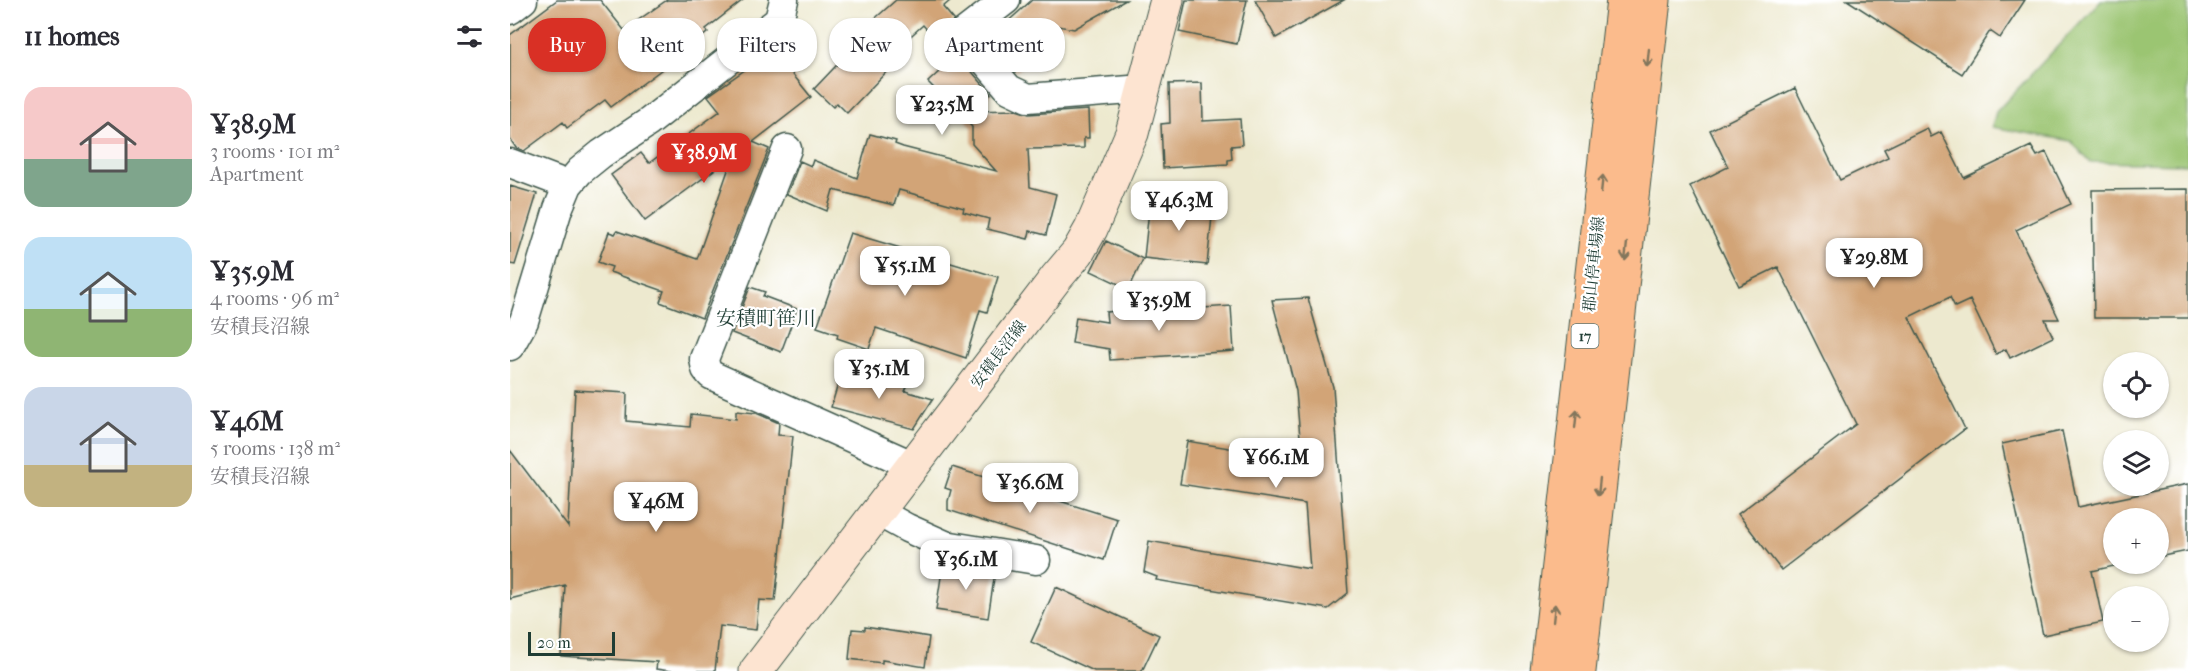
<!DOCTYPE html>
<html lang="en">
<head>
<meta charset="utf-8">
<style>
  :root { --surface:#fff; --page:#f2f2f3; --text:#2b2b33; --muted:#7c7c81; --accent:#d93025 }
  body { margin:0; font-family:"IM FELL French Canon","Noto Serif JP",serif; background:var(--page); color:var(--text); height:100vh; display:flex; flex-direction:column; font-size:22px; white-space:nowrap }
  * { box-sizing:border-box; margin:0 }
  p { font-size:20px; color:var(--muted) }
  .icon { flex:none; width:33px; height:33px; fill:none; stroke:currentColor; stroke-width:2; stroke-linecap:round; stroke-linejoin:round }
  .map { position:relative; flex:1; overflow:hidden }
  .drawer { display:flex; flex-direction:column; background:var(--surface); width:510px }
  .drawer>* { flex:none }
  .guide { position:absolute; left:18px; top:18px; width:570px; height:54px; display:flex; gap:12px }
  .controls { position:absolute; left:1593px; top:352px; display:grid; gap:12px }
  .controls a { display:grid; place-items:center; width:66px; height:66px; border-radius:50%; background:var(--surface); box-shadow:0 2px 4px #0004; font-size:30px }
  .scale { position:absolute; left:18px; bottom:15px; width:87px; box-sizing:border-box; padding-left:6px; border:3px solid #1f3d34; border-top:0; font-size:16px; line-height:21px; white-space:nowrap; color:#1f3d34; -webkit-text-stroke:4px #fff; paint-order:stroke }
  .price { position:absolute; translate:-50% -51px; padding:0 14px; border-radius:12px; background:#fff; color:#222; font-size:20px; line-height:39px; filter:drop-shadow(0 2px 3px #0008) }
  .price::after { content:''; position:absolute; left:50%; top:36px; width:18px; height:14px; margin-left:-9px; background:inherit; clip-path:polygon(0 0,100% 0,50% 100%) }
  .price.on { background:var(--accent); color:#fff }
  ul { padding:0; list-style:none }
  li { display:flex; align-items:center; gap:18px; height:150px; padding:0 24px }
  li span { display:grid; place-items:center; flex:none; width:168px; height:120px; border-radius:18px; color:#555 }
  li>.icon { margin-inline-start:auto }
  span .icon { width:72px; height:72px; fill:#fffc; stroke-width:1 }
  li b { font-size:26px }
  h2 { display:flex; justify-content:space-between; align-items:center; height:72px; padding:0 24px; font-size:26px }
  .tag { padding:0 21px; border-radius:24px; background:var(--surface); box-shadow:0 2px 4px #0004; font-size:21px; line-height:54px }
  .tag.on { background:var(--accent); color:#fff }
  main { display:flex; flex:1; min-height:0 }
  .map>svg:first-child { display:block }
  .green { fill:#9bc572; stroke:#5d8153; stroke-width:1.5 }
  .building { fill:#d2a477 }
  .lines { fill:none; stroke-linecap:round; stroke-linejoin:round }
  .minor-casing { stroke:#3e574b; stroke-width:31 }
  .secondary-casing { stroke:#3e574b; stroke-width:35 }
  .primary-casing { stroke:#3e574b; stroke-width:35 }
  .minor { stroke:#fff; stroke-width:28 }
  .secondary { stroke:#fde4d1; stroke-width:33 }
  .primary { stroke:#fbbb8c; stroke-width:33 }
  .oneway { stroke:#82765c }
  .labels { text-anchor:middle; stroke-width:4.5; stroke-linejoin:round; paint-order:stroke }
  .shield { fill:#fff; stroke:#627771; stroke-width:1.5 }
  .shield-label { font-size:15px; font-weight:bold; fill:#1f3d34 }
  .street-label { font-size:16px; fill:#1f3d34; stroke:#fff }
  .quarter-label { font-size:20px; fill:#1f3d34; stroke:#fff }
</style>
</head>
<body>
<main>
<section class="drawer">
<h2>11 homes<svg class="icon" aria-label="filters" viewBox="0 0 24 24"><path d="M4 7h16M4 17h16"/><circle cx="9" cy="7" r="2"/><circle cx="15" cy="17" r="2"/></svg></h2>
<ul>
<li><span style="background:linear-gradient(#f6c9c9 60%,#7fa58c 0)"><svg class="icon" aria-label="home" viewBox="0 0 24 24"><path d="M3 11l9-7 9 7M6 9v11h12V9"/></svg></span><div><b>¥38.9M</b><p>3 rooms · 101 m²</p><p>Apartment</p></div></li>
<li><span style="background:linear-gradient(#bfe0f5 60%,#8fb573 0)"><svg class="icon" aria-label="home" viewBox="0 0 24 24"><path d="M3 11l9-7 9 7M6 9v11h12V9"/></svg></span><div><b>¥35.9M</b><p>4 rooms · 96 m²</p><p>安積長沼線</p></div></li>
<li><span style="background:linear-gradient(#c9d6e8 65%,#c2b280 0)"><svg class="icon" aria-label="home" viewBox="0 0 24 24"><path d="M3 11l9-7 9 7M6 9v11h12V9"/></svg></span><div><b>¥46M</b><p>5 rooms · 138 m²</p><p>安積長沼線</p></div></li>
</ul>
</section>
<div class="map">
<svg width="1678" height="671" viewBox="0 0 1678 671">
  <rect width="100%" height="100%" fill="#fff"/>
  <filter id="ink" filterUnits="userSpaceOnUse"><feTurbulence type="fractalNoise" baseFrequency=".0167" numOctaves="2"/><feDisplacementMap in="SourceGraphic" scale="12" xChannelSelector="R" yChannelSelector="G"/><feConvolveMatrix kernelMatrix="1 2 1 2 8 2 1 2 1" color-interpolation-filters="sRGB"/></filter>
  <filter id="wash" filterUnits="userSpaceOnUse"><feTurbulence type="fractalNoise" baseFrequency=".008" numOctaves="4" result="noise"/><feDisplacementMap in="SourceGraphic" scale="24" xChannelSelector="R" yChannelSelector="G"/><feGaussianBlur stdDeviation="1.35" result="paint"/><feColorMatrix in="noise" values="0 0 0 0 0 0 0 0 0 0 0 0 0 0 0 0 0 1.4 0 .05"/><feComposite in="paint" operator="in"/></filter>
  <g filter="url(#wash)">
    <rect width="100%" height="100%" fill="#ede9cf"/>
    <path class="green" d="M1591,0h87v164l-98,-2 -19,-21 -79,-14 4,-15z"/>
    <g id="blocks">
      <path class="building" d="M47,0h43l24,30 43,-30h76l-37,29 2,3 -39,32 -58,43 -6,-7 -38,28 -4,-6 -39,29 -8,-3 -6,-9v-104z
        M386,0h55l-8,7 11,13 -7,7 -1,10 3,8 42,49 -20,17 45,-1 13,4 59,-4 1,28h-5v10l-56,1 2,38 26,7 -10,41 -16,-4 -2,8 -41,-10 2,-10 -26,-7 1,-4 -65,-18 -5,15 -61,-15 -6,21 -40,-17 13,-33 11,5 2,-6 44,18 13,-44 26,7 -1,3 8,3 93,24 -24,-27v-17l-44,-45 25,-23 -30,-34 -39,35 7,7 -44,46 -10,-10 -4,4 -19,-18 60,-63 -3,-4z
        M522,0h94l-52,29 -16,-3 -33,29 5,6 -14,11 -28,-33z
        M676,0h61l-10,44 -58,-12z
        M745,0h89l-68,38z
        M1337,0h178l-25,38 -10,-7 -28,43z
        M263,50l38,47 -58,45 16,7 -67,169 -42,-16 4,-11 -54,-19 2,-5 -14,-5 11,-30 6,2 2,-3 80,28 36,-103 -88,65 -34,-46 30,-22 8,10 71,-52 -12,-15z
        M692,83l1,38 37,-2 2,26 -11,1 1,13 -4,1v4l-65,4 -2,-44 9,-1 -1,-39z
        M1285,88l45,92 48,-23 -4,-8 43,-21 4,9 10,-5 23,46 67,-32 6,10 9,-4 25,52 -55,26 43,89h-14l8,18 -43,21 -4,-9 -10,5 -26,-54 -15,7 -5,-10 -41,20 56,112 -184,141 -43,-56 118,-90 -78,-157 -39,19 -49,-100 38,-19 -18,-37z
        M0,186l27,8 -22,71 -5,-1z
        M1678,189v129h-94l-2,-128z
        M640,200l63,7 -6,58 -63,-7z
        M340,233l148,44 -11,35 -7,-2 -14,48 -90,-30 -7,21 -32,-11 1,-4 -21,-7z
        M596,241l37,18 -14,30 -38,-18z
        M240,287l15,5 -2,4 34,13 -16,43 -49,-19z
        M798,298l25,89 15,206 -20,16 -172,-29 1,-3 -13,-5 5,-31 161,28 -5,-65 -125,-20 7,-43 115,19 -6,-69 -24,-91z
        M693,305v3l28,-2 3,45 -124,9 -1,-11 -37,-6 4,-26 31,5 -1,-10z
        M333,368l64,19 -2,4 28,8 -19,30 -83,-22z
        M65,390l52,3 -1,28 64,6 1,-13 45,5v-8l20,2 23,10 -1,12 15,1 -18,165 -16,-1 -3,30 -36,-4 -5,45h-44l-15,-2 1,-7 -96,-6 4,-71 -55,14v-149l58,77z
        M1552,431l16,76 110,-23v67l-30,6v-38h-44v47l-22,5 11,51 -60,13 -41,-191z
        M442,467l165,52 -13,41 -156,-50v-9l3,-11 -6,-2z
        M433,564l52,8 -7,46 -52,-8z
        M546,587l103,48 -17,36h-48l-63,-29z
        M355,627l64,10 -4,30 -43,-7v3l-33,-4 3,-30 13,1z"/>
    </g>
  </g>
  <g filter="url(#ink)">
    <use href="#blocks" fill-opacity="0" stroke="#3e574b" stroke-width="1.5"/>
    <g class="lines">
      <defs>
        <path id="minor" d="M496,0l-44,34 47,55 19,9 115,-9
          M0,10l13,-10
          M277,149l-83,210 2,10 5,6 203,91
          M0,163l58,22
          M0,346l14,-25 34,-112 10,-24 12,-14 21,-17 48,-32 130,-102 5,-20
          M368,512l29,16 38,17 91,15"/>
        <path id="secondary" d="M246,671l300,-393 22,-26 13,-23 41,-96 35,-133"/>
        <path id="primary" d="M1037,671l76,-671
          M1069,671l75,-671"/>
      </defs>
      <use href="#minor" class="minor-casing"/>
      <use href="#secondary" class="secondary-casing"/>
      <use href="#primary" class="primary-casing"/>
      <use href="#minor" class="minor"/>
      <use href="#secondary" class="secondary"/>
      <use href="#primary" class="primary"/>
    </g>
    <defs><path id="oneway-shaft" d="M-6 0H5M1.5-3L5.5 0L1.5 3" fill="none" stroke-width="1.6" stroke-linecap="round" stroke-linejoin="round" transform="scale(1.5)"/></defs>
    <g class="oneway">
      <use href="#oneway-shaft" transform="translate(1138 58) rotate(96)"/>
      <use href="#oneway-shaft" transform="translate(1092 184) rotate(-84)"/>
      <use href="#oneway-shaft" transform="translate(1116 252) rotate(96)"/>
      <use href="#oneway-shaft" transform="translate(1066 419) rotate(-84)"/>
      <use href="#oneway-shaft" transform="translate(1089 487) rotate(96)"/>
      <use href="#oneway-shaft" transform="translate(1044 613) rotate(-84)"/>
    </g>
  </g>
  <g class="labels">
    <rect class="shield" x="1061.5" y="324" width="27" height="24" rx="4.5"/>
    <g class="shield-label">
      <text x="1075" y="341">17</text>
    </g>
    <g class="street-label">
      <text transform="translate(1083 264) rotate(-84)" y="6">郡山停車場線</text>
      <text transform="translate(488 354) rotate(-53)" y="6">安積長沼線</text>
    </g>
    <g class="quarter-label">
      <text x="256" y="325">安積町笹川</text>
    </g>
  </g>
</svg>
<div class="controls">
<a><svg class="icon" aria-label="locate" viewBox="0 0 24 24"><circle cx="12" cy="12" r="6"/><path d="M12 2v4M12 18v4M2 12h4M18 12h4"/></svg></a>
<a><svg class="icon" aria-label="layers" viewBox="0 0 24 24"><path d="M12 4l9 5-9 5-9-5zM3 14l9 5 9-5"/></svg></a>
<a>+</a>
<a>−</a>
</div>
<div class="scale">20 m</div>
<b class="price" style="left:432px;top:136px">¥23.5M</b>
<b class="price on" style="left:194px;top:184px">¥38.9M</b>
<b class="price" style="left:669px;top:232px">¥46.3M</b>
<b class="price" style="left:1364px;top:289px">¥29.8M</b>
<b class="price" style="left:395px;top:297px">¥55.1M</b>
<b class="price" style="left:649px;top:332px">¥35.9M</b>
<b class="price" style="left:369px;top:400px">¥35.1M</b>
<b class="price" style="left:766px;top:489px">¥66.1M</b>
<b class="price" style="left:520px;top:514px">¥36.6M</b>
<b class="price" style="left:146px;top:533px">¥46M</b>
<b class="price" style="left:456px;top:591px">¥36.1M</b>
<div class="guide">
<a class="tag on">Buy</a>
<a class="tag">Rent</a>
<a class="tag">Filters</a>
<a class="tag">New</a>
<a class="tag">Apartment</a>
</div>
</div>
</main>
</body>
</html>
